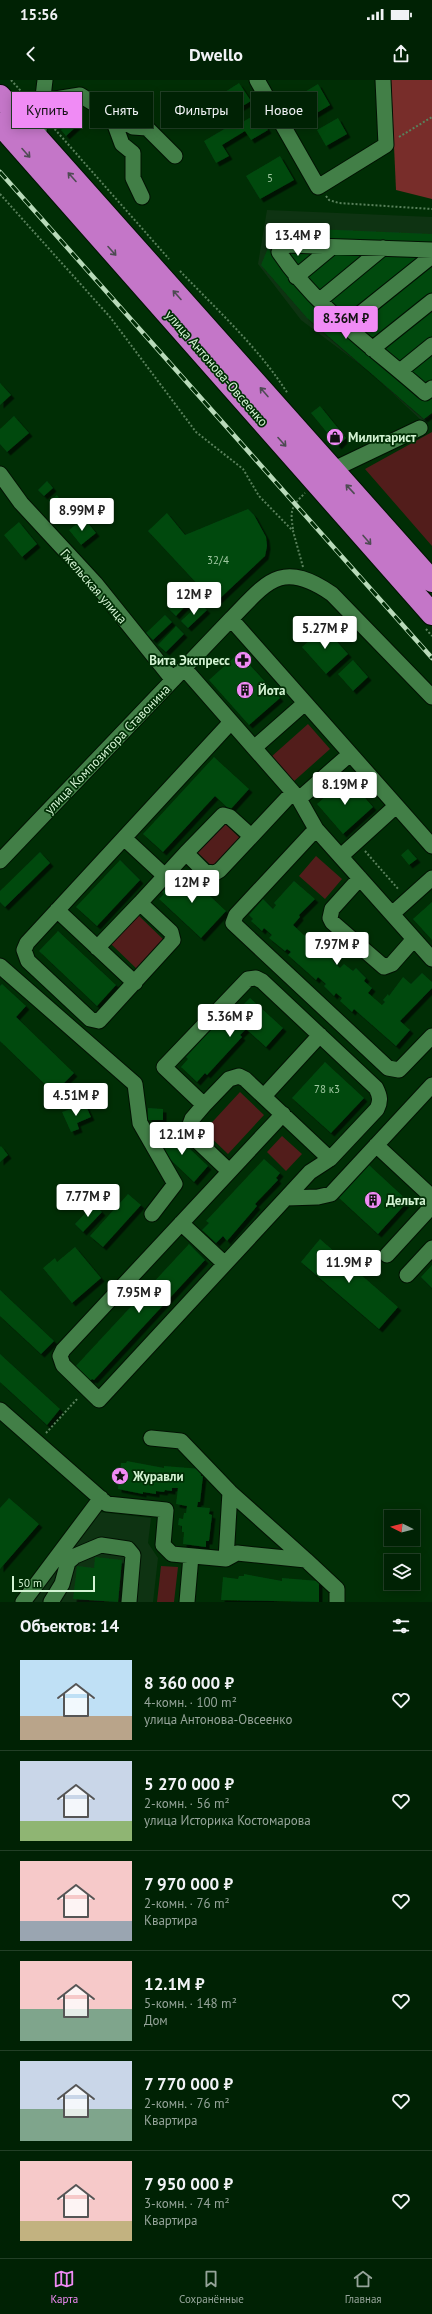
<!DOCTYPE html>
<html lang="ru">
<head>
<meta charset="utf-8">
<style>
  :root { --surface:#002204; --page:#0e2f13; --text:#f1f3f6; --muted:#95a49a; --line:#223f26; --accent:#f08bf5 }
  body { margin:0; font-family:"PT Sans",sans-serif; background:var(--page); color:var(--text); height:100vh; display:flex; flex-direction:column; font-size:15px; white-space:nowrap }
  * { box-sizing:border-box; margin:0 }
  p { font-size:13px; color:var(--muted) }
  .icon { flex:none; width:22px; height:22px; fill:none; stroke:currentColor; stroke-width:2; stroke-linecap:round; stroke-linejoin:round }
  .map { position:relative; height:1522px; overflow:hidden }
  .panel { display:flex; flex-direction:column; background:var(--surface); flex:1 }
  .panel>* { flex:none }
  .banner { position:absolute; left:12px; top:12px; width:408px; height:36px; display:flex; gap:8px }
  .needle { width:26px; rotate:276deg }
  .tools { position:absolute; left:384px; top:1430px; display:grid; gap:8px }
  .tools a { display:grid; place-items:center; width:36px; height:36px; border-radius:0px; background:var(--surface); box-shadow:0 2px 10px #0003,0 0 0 1px var(--line); font-size:20px }
  .scale { position:absolute; left:12px; bottom:10px; width:83px; box-sizing:border-box; padding-left:4px; border:2px solid #d3f3d3; border-top:0; font-size:11px; line-height:14px; white-space:nowrap; color:#d3f3d3; -webkit-text-stroke:3px #002e05; paint-order:stroke }
  .price { position:absolute; translate:-50% -34px; padding:0 9px; border-radius:4px; background:#fff; color:#222; font-size:13px; line-height:26px; filter:drop-shadow(0 1px 2px #0008) }
  .price::after { content:''; position:absolute; left:50%; top:24px; width:12px; height:9px; margin-left:-6px; background:inherit; clip-path:polygon(0 0,100% 0,50% 100%) }
  .price.current { background:var(--accent); color:#111 }
  ul { padding:0; list-style:none }
  li { display:flex; align-items:center; gap:12px; height:100px; padding:0 20px }
  li+li { border-top:1px solid var(--line) }
  li span { display:grid; place-items:center; flex:none; width:112px; height:80px; border-radius:0px; color:#555 }
  li>.icon { margin-inline-start:auto }
  span .icon { width:48px; height:48px; fill:#fffc; stroke-width:1 }
  li b { font-size:17px }
  h2 { display:flex; justify-content:space-between; align-items:center; height:48px; padding:0 20px; font-size:17px }
  .tag { padding:0 14px; border-radius:0px; background:var(--surface); box-shadow:0 2px 10px #0003,0 0 0 1px var(--line); font-size:14px; line-height:36px }
  .tag.current { background:var(--accent); color:#111 }
  .status { display:flex; justify-content:space-between; align-items:center; height:28px; padding:0 20px; background:var(--surface); direction:ltr }
  .status svg { height:11px; fill:currentColor }
  header { display:flex; justify-content:space-between; align-items:center; height:52px; padding:0 20px; background:var(--surface); font-size:18px; font-weight:700 }
  .menu { display:flex; justify-content:space-around; align-items:center; height:56px; border-top:1px solid var(--line); background:var(--surface); font-size:11px; color:var(--muted) }
  .menu a { display:grid; justify-items:center; gap:2px }
  .menu .current { color:var(--accent) }
  .map>svg:first-child { display:block }
  .built { fill:#0e3312 }
  .green { fill:#521d1b }
  .forest { fill:#782d2a }
  .building { fill:#034811; filter:url(#shadow) }
  .lines { fill:none; stroke-linecap:round; stroke-linejoin:round }
  .minor-casing { stroke:#021203; stroke-width:17 }
  .highway-casing { stroke:#021203; stroke-width:24 }
  .path { stroke:#59815c; stroke-width:2; stroke-dasharray:2 2; stroke-linecap:butt }
  .minor { stroke:#427f47; stroke-width:15 }
  .highway { stroke:#c476c8; stroke-width:22 }
  .rail-casing { stroke:#b8dab9; stroke-width:4.5 }
  .rail { stroke:#002e05; stroke-width:3; stroke-dasharray:9; stroke-linecap:butt }
  .oneway { stroke:#4e4b53 }
  .labels { text-anchor:middle; stroke-width:3.5; stroke-linejoin:round; paint-order:stroke }
  .number-label { font-size:11px; fill:#9fc8a2 }
  .street-label { font-size:13px; fill:#d3f3d3; stroke:#002e05 }
  .poi-label { font-size:13px; font-weight:bold; fill:#d3f3d3; stroke:#002e05; text-anchor:start }
</style>
</head>
<body>
<div class="status"><b>15:56</b><svg viewBox="0 0 49 12"><path d="M0 12V9h3v3zM5 12V6h3v6zM10 12V3h3v9zM15 12V0h3v12zM26 1h20v11H26zM47 4h2v5h-2z"/></svg></div>
<header><svg class="icon" aria-label="back" viewBox="0 0 24 24"><path d="M15 5l-7 7 7 7"/></svg>Dwello<svg class="icon" aria-label="share" viewBox="0 0 24 24"><path d="M12 15V3M7 8l5-5 5 5M5 13v7h14v-7"/></svg></header>
<div class="map">
<svg width="432" height="1522" viewBox="0 0 432 1522">
  <defs>
    <filter id="shadow"><feDropShadow dx="3.5" dy="3.5" stdDeviation="0" flood-color="#0009"/></filter>
  </defs>
  <rect width="100%" height="100%" fill="#002e05"/>
  <path class="built" d="M267,130l165,7v198l-9,7 -53,-50 -69,-52 -43,-56z
    M99,1432l52,6 -3,25 10,15 -5,44h-122z"/>
  <path class="green" d="M432,352v114l-67,-77z
    M308,644l22,25 -37,33 -22,-25z
    M224,743l17,16 -27,29 -17,-16z
    M316,776l26,23 -17,20 -26,-23z
    M137,834l29,28 -27,29 -29,-28z
    M240,1012l24,23 -36,39 -24,-23z
    M282,1056l20,18 -16,17 -19,-19z
    M161,1486l17,1 -4,35h-17z"/>
  <path class="forest" d="M391,0h41v119l-36,-9z"/>
  <path class="building" d="M239,3l12,18 -15,9 -11,-18z
    M318,4l12,21 -20,12 -12,-21z
    M202,20l7,12 -18,10 -6,-12z
    M258,33l10,17 -17,10 -6,-9 -23,14 7,11 -13,7 -12,-22 34,-20 1,3z
    M338,38l9,16 -21,12 -9,-16z
    M72,40l6,5 -12,11 -5,-6z
    M280,76l14,24 -34,19 -14,-23z
    M269,147l163,7v12l-163,-6z
    M268,168l31,43 125,109 8,-5v18l-8,6 -117,-101 -46,-53z
    M307,169l4,6 -16,13 -10,-15z
    M333,172l26,2 2,3 -41,36 -15,-18z
    M386,175l34,3 -74,61 -17,-17z
    M432,186v29l-58,48 -15,-18z
    M432,230v30l-33,26 -15,-17z
    M432,273v29l-9,7 -13,-18z
    M0,303l11,12 -11,10z
    M320,326l26,32 -8,8 -27,-33z
    M14,336l15,17 -22,19 -7,-8v-15z
    M47,401l6,7 -9,8 -6,-6z
    M57,415l7,11 7,-5 5,6 -14,11 -13,-17z
    M248,429l6,6 12,22 1,9 -2,10 -50,47 -67,-72 19,-18 18,22z
    M84,438l12,15 -15,12 -12,-15z
    M19,442l18,22 -15,13 -18,-22z
    M187,510l7,7 -18,19 -7,-7z
    M200,523l7,7 -19,18 -7,-7z
    M165,535l7,7 -19,18 -7,-7z
    M176,546l8,8 -18,18 -8,-7z
    M324,547l24,27 -22,20 -24,-27z
    M239,573l41,45 -31,27 -40,-45z
    M353,580l15,17 -15,14 -15,-17z
    M214,677l35,32 -19,21 -15,-14 -52,56 -20,-18z
    M347,697l26,30 -30,27 -26,-30z
    M408,769l9,10 -8,6 -8,-10z
    M40,772l10,11 -45,44 -5,-5v-11z
    M120,780l20,20 -43,46 -21,-19z
    M182,790l44,41 -25,27 -42,-39 5,-5 -2,-2z
    M294,801l21,18 -16,16 1,2 -7,8 12,11 3,-5 9,8 3,-3 10,10 -2,3 8,8 -3,4 7,7 4,-4 9,7 3,-3 10,10 -2,3 8,7 -4,5 14,12 3,-3 -2,-2 5,-6 1,2 14,-19 8,7 11,-11 10,9v6l-32,33 10,9 -14,16 -42,-37 -2,3 -12,-11 2,-3 -6,-5 -2,3 -10,-10 2,-2 -8,-7 -2,3 -28,-25 3,-3 -4,-3 -2,2 -16,-13 3,-3 -8,-7 -2,3 -11,-10 2,-2 -4,-4 14,-16 10,10 3,-4 -2,-2z
    M432,822v38l-19,-21z
    M58,851l58,54 -19,21 -58,-55z
    M2,904l24,22 -10,11 58,56 -20,20 -54,-52v-55z
    M250,918l33,30 -17,19 -20,-18 -6,6 2,2 -35,38 -2,-2 -8,9 -16,-15 7,-8 -2,-2 32,-35 3,2 3,-4 2,2z
    M325,982l39,36 -33,35 -39,-35z
    M85,1024l6,13 -14,6 2,6 -8,3 -9,-20z
    M148,1028l15,1v11h-15z
    M171,1051l37,35 -14,16 -38,-36z
    M1,1066l7,9 -8,7v-15z
    M264,1079l16,14 -4,5 2,2 -23,24 2,2 -30,35 -4,-5 -7,7 -14,-13 7,-7 -3,-2z
    M369,1085l39,36 -30,33 -39,-36z
    M128,1114l13,11 -38,42 -13,-11z
    M94,1124l8,8 -19,20 -8,-8z
    M320,1159l78,68 -19,22 -78,-67z
    M189,1164l16,16 -111,120 -2,-1 -4,4 -15,-14z
    M75,1167l26,31 -29,25 -29,-35 12,-10 2,4z
    M432,1185v23l-11,-11z
    M0,1210l54,51 -13,13 -41,-38z
    M0,1274l60,55 -13,16 -47,-43z
    M127,1381l37,7v-2l38,3 -1,7h2l-3,26h-2l-1,5 13,1 -1,6 3,1 -3,26h-3v6l-23,-3 1,-12h-2v-6l-4,-1 1,-7 4,1 1,-6h2l1,-7 -11,-2 2,-16h-6v3l-7,-1 -1,2 -8,-1v3l-13,-2v2l-25,-5 3,-26h5z
    M9,1418l30,26 -39,45v-61z
    M95,1477l27,3 -4,42 -45,-3 4,-33 17,2z
    M244,1494l38,7v-3l37,3v21l-98,-2 2,-23 15,2 1,-3h5z"/>
  <g class="lines">
    <defs>
      <path id="minor" d="M257,0l61,107 68,-42 -3,-65
        M43,21l37,-6 31,19 11,30 11,9v25l9,19
        M111,34l22,13 14,1 28,28
        M38,59l7,-59
        M432,170l-145,-5 -8,7c37,56 95,96 146,141l7,-5
        M296,197l35,-29
        M320,220l63,-52
        M346,245l86,-69
        M372,269l60,-48
        M400,291l32,-26
        M332,390l88,-42
        M0,394l21,29 74,80 78,97
        M231,539l201,227
        M184,588l115,131 17,30 116,130
        M231,642l-204,221 -3,7 4,11 62,58 9,2 74,-81 -2,-8 -31,-29 46,-50 19,19 10,1 5,-3 73,-78
        M254,668l51,-45
        M299,719l51,-45
        M316,749l-80,86 -3,8 155,145 11,2 4,-4 29,-30
        M124,758l41,38
        M186,773l37,-38 7,2 21,19
        M341,776l55,-50
        M0,781l231,-242c36,-37 50,-60 101,-25l100,103
        M360,798l-28,31 -2,9 2,4 52,45 8,-3 22,-25
        M57,830l78,73
        M392,834l40,-36
        M97,868l43,-45
        M0,886l135,118 5,39 35,61 -23,30
        M264,1016l56,-61
        M204,1025l-12,14 -4,11 3,5 38,36
        M283,1034l-220,236 -3,6 3,9 36,35 187,-202 32,-1 13,-3 101,-109
        M376,1065l56,52
        M286,1118l24,-26 20,-13 47,-50c4,-8 3,-13 -1,-21l-114,-107 -6,-3 -8,1 -84,88 40,38 25,-26 10,-3 6,3 85,80
        M181,1143l44,41
        M387,1175l45,-49
        M407,1195l25,-27
        M0,1330l107,94 59,6 -3,35 9,9 54,5 11,-6 69,7 31,29v13
        M151,1358l30,3 49,51 76,68
        M226,1479l4,-67
        M23,1522l78,-104
        M51,1522l11,-18 6,-22 7,-6 26,-11 27,4 5,6 -4,47
        M187,1522l4,-46"/>
      <path id="highway" d="M0,16l432,485
        M0,44l432,490"/>
    </defs>
    <use href="#minor" class="minor-casing"/>
    <use href="#highway" class="highway-casing"/>
    <path class="path" d="M11,0l18,20
      M52,46l117,133
      M399,57l33,-20
      M0,114l110,123 86,115 47,37 16,27 34,35 10,36
      M326,116l3,4 10,3 93,6
      M180,191c37,39 79,77 108,123
      M293,449c-3,-19 -2,-22 12,-36
      M426,549l6,7
      M365,771l34,39
      M46,1353l32,-35"/>
    <use href="#minor" class="minor"/>
    <use href="#highway" class="highway"/>
    <defs>
      <path id="rail" d="M0,92l432,486"/>
    </defs>
    <use href="#rail" class="rail-casing"/>
    <use href="#rail" class="rail"/>
  </g>
  <defs><path id="oneway-shaft" d="M-6 0H5M1.5-3L5.5 0L1.5 3" fill="none" stroke-width="1.6" stroke-linecap="round" stroke-linejoin="round"/></defs>
  <g class="oneway">
    <use href="#oneway-shaft" transform="translate(26 73) rotate(48)"/>
    <use href="#oneway-shaft" transform="translate(72 97) rotate(-132)"/>
    <use href="#oneway-shaft" transform="translate(112 171) rotate(48)"/>
    <use href="#oneway-shaft" transform="translate(177 215) rotate(-132)"/>
    <use href="#oneway-shaft" transform="translate(264 312) rotate(-131)"/>
    <use href="#oneway-shaft" transform="translate(282 362) rotate(48)"/>
    <use href="#oneway-shaft" transform="translate(350 409) rotate(-133)"/>
    <use href="#oneway-shaft" transform="translate(367 460) rotate(49)"/>
  </g>
  <defs>
    <symbol id="shop-disc" viewBox="-11 -11 22 22"><circle r="9.5" fill="#f08bf5" stroke="#002e05"/><path d="M-5-2.5h2.3a2.7 3.5 0 0 1 5.4 0H5L5.5 6h-11ZM-1.5-2.5h3a1.5 2.3 0 0 0-3 0Z" fill="#111"/></symbol>
    <symbol id="pharmacy-disc" viewBox="-11 -11 22 22"><circle r="9.5" fill="#f08bf5" stroke="#002e05"/><path d="M-2-6h4v4h4v4h-4v4h-4v-4h-4v-4h4Z" fill="#111"/></symbol>
    <symbol id="building-disc" viewBox="-11 -11 22 22"><circle r="9.5" fill="#f08bf5" stroke="#002e05"/><path d="M-4-6H4V6H1V3H-1V6H-4ZM-2.5-4.3h1.7v1.8h-1.7ZM.8-4.3h1.7v1.8H.8ZM-2.5-1h1.7V.8h-1.7ZM.8-1h1.7V.8H.8Z" fill="#111"/></symbol>
    <symbol id="sight-disc" viewBox="-11 -11 22 22"><circle r="9.5" fill="#f08bf5" stroke="#002e05"/><path d="M0-6L1.8-2.2L6-1.7L2.9 1.2L3.7 5.4L0 3.3L-3.7 5.4L-2.9 1.2L-6-1.7L-1.8-2.2Z" fill="#111"/></symbol>
  </defs>
  <g fill-rule="evenodd">
    <use href="#shop-disc" x="325" y="347" width="20" height="20"/>
    <use href="#pharmacy-disc" x="233" y="570" width="20" height="20"/>
    <use href="#building-disc" x="235" y="600" width="20" height="20"/>
    <use href="#building-disc" x="363" y="1110" width="20" height="20"/>
    <use href="#sight-disc" x="110" y="1386" width="20" height="20"/>
  </g>
  <g class="labels">
    <g class="number-label">
      <text x="270" y="102">5</text>
      <text x="218" y="484">32/4</text>
      <text x="327" y="1013">78 к3</text>
    </g>
    <g class="street-label">
      <text transform="translate(217 288) rotate(49)" y="5">улица Антонова-Овсеенко</text>
      <text transform="translate(94 506) rotate(49)" y="5">Гжельская улица</text>
      <text transform="translate(107 669) rotate(-46)" y="5">улица Композитора Ставонина</text>
    </g>
    <g class="poi-label">
      <text x="348" y="362">Милитарист</text>
      <text x="230" y="585" text-anchor="end">Вита Экспресс</text>
      <text x="258" y="615">Йота</text>
      <text x="386" y="1125">Дельта</text>
      <text x="133" y="1401">Журавли</text>
    </g>
  </g>
</svg>
<div class="tools">
<a><svg class="needle" viewBox="-14 -14 28 28"><path d="M0-13l5 13h-10z" fill="#e53935"/><path d="M0 13l5-13h-10z" fill="#95a49a"/></svg></a>
<a><svg class="icon" aria-label="layers" viewBox="0 0 24 24"><path d="M12 4l9 5-9 5-9-5zM3 14l9 5 9-5"/></svg></a>
</div>
<div class="scale">50 m</div>
<b class="price" style="left:298px;top:177px">13.4M ₽</b>
<b class="price current" style="left:346px;top:260px">8.36M ₽</b>
<b class="price" style="left:82px;top:452px">8.99M ₽</b>
<b class="price" style="left:194px;top:536px">12M ₽</b>
<b class="price" style="left:325px;top:570px">5.27M ₽</b>
<b class="price" style="left:345px;top:726px">8.19M ₽</b>
<b class="price" style="left:192px;top:824px">12M ₽</b>
<b class="price" style="left:337px;top:886px">7.97M ₽</b>
<b class="price" style="left:230px;top:958px">5.36M ₽</b>
<b class="price" style="left:76px;top:1037px">4.51M ₽</b>
<b class="price" style="left:182px;top:1076px">12.1M ₽</b>
<b class="price" style="left:88px;top:1138px">7.77M ₽</b>
<b class="price" style="left:349px;top:1204px">11.9M ₽</b>
<b class="price" style="left:139px;top:1234px">7.95M ₽</b>
<div class="banner">
<a class="tag current">Купить</a>
<a class="tag">Снять</a>
<a class="tag">Фильтры</a>
<a class="tag">Новое</a>
</div>
</div>
<section class="panel">
<h2>Объектов: 14<svg class="icon" aria-label="filters" viewBox="0 0 24 24"><path d="M4 7h16M4 17h16"/><circle cx="9" cy="7" r="2"/><circle cx="15" cy="17" r="2"/></svg></h2>
<ul>
<li><span style="background:linear-gradient(#bfe0f5 70%,#b9a48a 0)"><svg class="icon" aria-label="home" viewBox="0 0 24 24"><path d="M3 11l9-7 9 7M6 9v11h12V9"/></svg></span><div><b>8 360 000 ₽</b><p>4-комн. · 100 m²</p><p>улица Антонова-Овсеенко</p></div><svg class="icon" aria-label="heart" viewBox="0 0 24 24"><path d="M12 20l-8-8c-3-5 5-10 8-4 3-6 11-1 8 4z"/></svg></li>
<li><span style="background:linear-gradient(#c9d6e8 75%,#8fb573 0)"><svg class="icon" aria-label="home" viewBox="0 0 24 24"><path d="M3 11l9-7 9 7M6 9v11h12V9"/></svg></span><div><b>5 270 000 ₽</b><p>2-комн. · 56 m²</p><p>улица Историка Костомарова</p></div><svg class="icon" aria-label="heart" viewBox="0 0 24 24"><path d="M12 20l-8-8c-3-5 5-10 8-4 3-6 11-1 8 4z"/></svg></li>
<li><span style="background:linear-gradient(#f6c9c9 75%,#9aa5b1 0)"><svg class="icon" aria-label="home" viewBox="0 0 24 24"><path d="M3 11l9-7 9 7M6 9v11h12V9"/></svg></span><div><b>7 970 000 ₽</b><p>2-комн. · 76 m²</p><p>Квартира</p></div><svg class="icon" aria-label="heart" viewBox="0 0 24 24"><path d="M12 20l-8-8c-3-5 5-10 8-4 3-6 11-1 8 4z"/></svg></li>
<li><span style="background:linear-gradient(#f6c9c9 60%,#7fa58c 0)"><svg class="icon" aria-label="home" viewBox="0 0 24 24"><path d="M3 11l9-7 9 7M6 9v11h12V9"/></svg></span><div><b>12.1M ₽</b><p>5-комн. · 148 m²</p><p>Дом</p></div><svg class="icon" aria-label="heart" viewBox="0 0 24 24"><path d="M12 20l-8-8c-3-5 5-10 8-4 3-6 11-1 8 4z"/></svg></li>
<li><span style="background:linear-gradient(#c9d6e8 60%,#7fa58c 0)"><svg class="icon" aria-label="home" viewBox="0 0 24 24"><path d="M3 11l9-7 9 7M6 9v11h12V9"/></svg></span><div><b>7 770 000 ₽</b><p>2-комн. · 76 m²</p><p>Квартира</p></div><svg class="icon" aria-label="heart" viewBox="0 0 24 24"><path d="M12 20l-8-8c-3-5 5-10 8-4 3-6 11-1 8 4z"/></svg></li>
<li><span style="background:linear-gradient(#f6c9c9 75%,#c2b280 0)"><svg class="icon" aria-label="home" viewBox="0 0 24 24"><path d="M3 11l9-7 9 7M6 9v11h12V9"/></svg></span><div><b>7 950 000 ₽</b><p>3-комн. · 74 m²</p><p>Квартира</p></div><svg class="icon" aria-label="heart" viewBox="0 0 24 24"><path d="M12 20l-8-8c-3-5 5-10 8-4 3-6 11-1 8 4z"/></svg></li>
</ul>
</section>
<nav class="menu">
<a class="current"><svg class="icon" aria-label="map" viewBox="0 0 24 24"><path d="M3 6l6-2 6 2 6-2v14l-6 2-6-2-6 2zM9 4v14M15 6v14"/></svg>Карта</a>
<a><svg class="icon" aria-label="saved" viewBox="0 0 24 24"><path d="M7 4h10v16l-5-4-5 4z"/></svg>Сохранённые</a>
<a><svg class="icon" aria-label="home" viewBox="0 0 24 24"><path d="M3 11l9-7 9 7M6 9v11h12V9"/></svg>Главная</a>
</nav>
</body>
</html>
